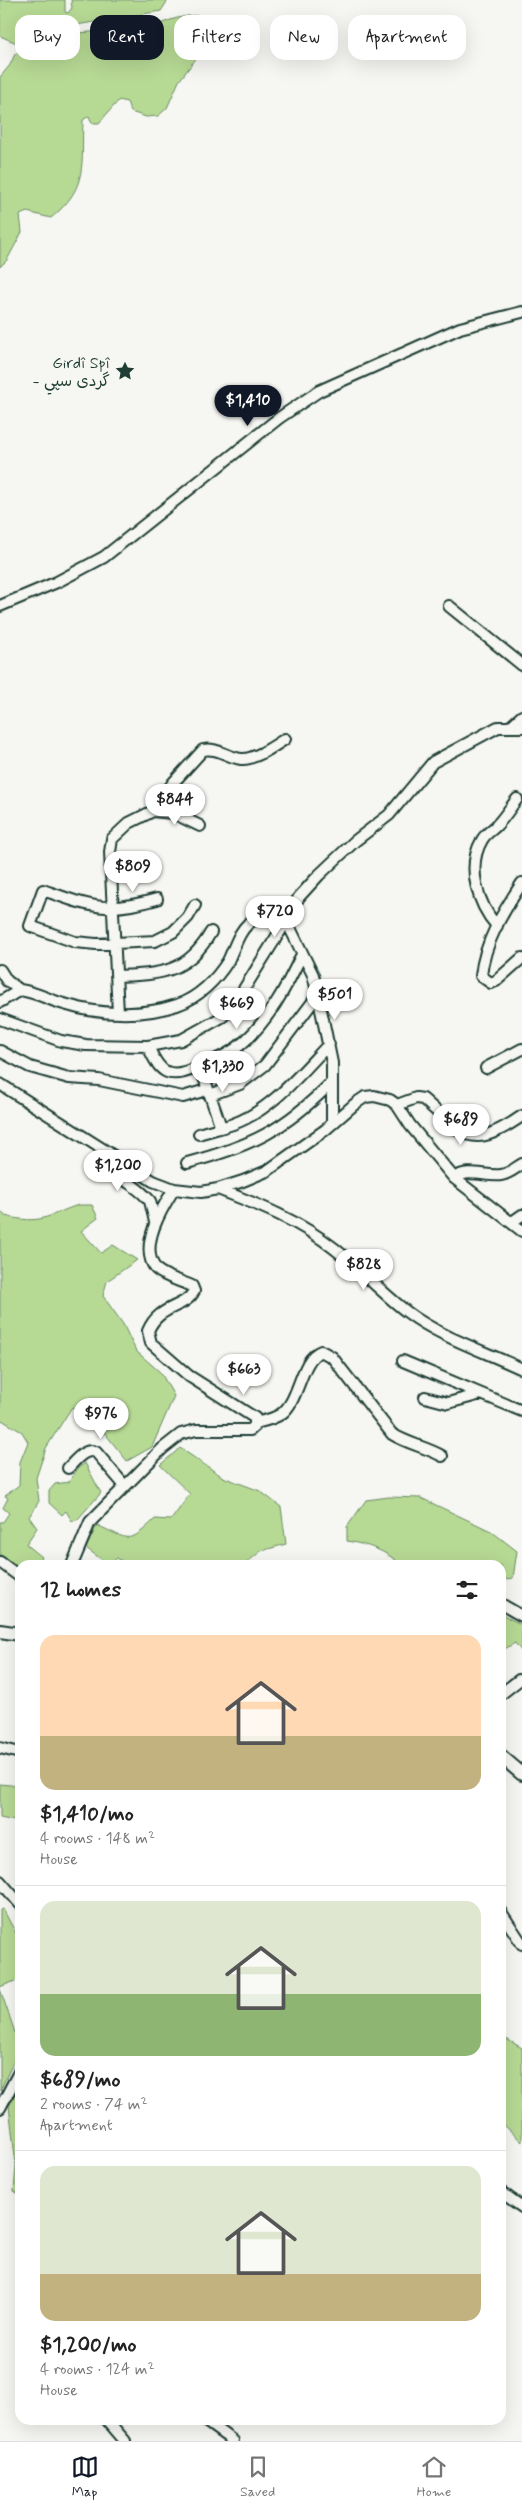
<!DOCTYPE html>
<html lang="en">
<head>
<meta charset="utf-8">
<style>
  :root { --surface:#fff; --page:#f6f6f6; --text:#222; --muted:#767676; --line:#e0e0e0; --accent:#111827 }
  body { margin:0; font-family:Mynerve,"Playpen Sans Arabic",sans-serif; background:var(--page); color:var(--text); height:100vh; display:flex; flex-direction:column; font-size:19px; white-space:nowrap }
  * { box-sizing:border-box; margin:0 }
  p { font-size:16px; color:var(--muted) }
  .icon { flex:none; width:28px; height:28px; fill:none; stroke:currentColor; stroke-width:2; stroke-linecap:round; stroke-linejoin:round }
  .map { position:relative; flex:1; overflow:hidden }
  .side { position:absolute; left:15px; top:1560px; width:491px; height:865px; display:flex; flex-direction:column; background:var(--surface); border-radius:15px; box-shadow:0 5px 20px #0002 }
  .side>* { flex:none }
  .banner { position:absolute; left:15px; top:15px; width:492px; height:45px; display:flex; gap:10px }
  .price { position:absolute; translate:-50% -42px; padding:0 11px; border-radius:18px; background:#fff; color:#222; font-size:16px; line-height:32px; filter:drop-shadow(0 1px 2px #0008) }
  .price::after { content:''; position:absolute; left:50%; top:30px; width:15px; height:11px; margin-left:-8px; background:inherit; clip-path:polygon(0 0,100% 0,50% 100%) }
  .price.current { background:var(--accent); color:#fff }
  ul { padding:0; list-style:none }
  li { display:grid; align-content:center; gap:10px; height:265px; padding:0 25px }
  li+li { border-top:1px solid var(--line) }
  li span { display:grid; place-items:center; height:155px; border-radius:15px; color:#555 }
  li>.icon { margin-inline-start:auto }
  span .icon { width:90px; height:90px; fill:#fffc; stroke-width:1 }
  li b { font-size:21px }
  h2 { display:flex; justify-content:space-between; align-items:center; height:60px; padding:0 25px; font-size:21px }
  .pill { padding:0 18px; border-radius:15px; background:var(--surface); box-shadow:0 5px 20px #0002; font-size:18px; line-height:45px }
  .pill.current { background:var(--accent); color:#fff }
  .menu { display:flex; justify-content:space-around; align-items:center; height:70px; border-top:1px solid var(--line); background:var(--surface); font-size:14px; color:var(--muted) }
  .menu a { display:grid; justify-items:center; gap:2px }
  .menu .current { color:var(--accent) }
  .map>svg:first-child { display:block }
  .green { fill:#b6d994; stroke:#6a8b64 }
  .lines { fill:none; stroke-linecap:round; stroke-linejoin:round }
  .minor-casing { stroke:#1f3d34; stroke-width:14 }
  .tertiary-casing { stroke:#1f3d34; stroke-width:16 }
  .minor { stroke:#f6f6f2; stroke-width:10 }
  .tertiary { stroke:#f6f6f2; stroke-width:12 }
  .labels { text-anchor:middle; stroke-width:4.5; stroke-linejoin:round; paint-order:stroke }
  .poi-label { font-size:16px; fill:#1f3d34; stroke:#f6f6f2; text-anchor:end }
</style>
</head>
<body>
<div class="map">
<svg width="522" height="2441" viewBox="0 0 522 2441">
  <rect width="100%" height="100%" fill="#f6f6f2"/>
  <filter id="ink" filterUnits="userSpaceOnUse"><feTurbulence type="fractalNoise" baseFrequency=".02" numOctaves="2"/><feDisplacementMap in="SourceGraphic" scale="10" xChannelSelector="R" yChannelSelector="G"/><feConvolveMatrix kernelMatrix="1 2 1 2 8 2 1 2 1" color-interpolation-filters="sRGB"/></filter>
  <g filter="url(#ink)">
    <path class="green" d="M0,0h65v12l3,1 4,-5 -1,-8h97l-7,11 -97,16 -45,17 -19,-8z
      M150,17l2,3 -1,8c17,-8 43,-18 62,-9 3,1 7,6 9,8h6l2,5 -4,4 -15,3 -32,42 -12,27 -9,8 -12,1 -15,-5 -4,-10 -8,-2 -20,23h-7l-3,-7 -6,4c-2,45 6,67 -32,98l-24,-6 -7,3 2,17 -15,28 -7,7v-190l10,-12 5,-11 20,-10 31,-10 48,-4z
      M78,1205h14l6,13 -17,13 20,22 12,-8 24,15 -30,21 -4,15 20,28 13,27 25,22 13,23 -22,51 -25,14 -24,-30 -31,-24 -26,41 -10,30 3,23 -10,16 8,11 -11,16 16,13 -4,8h-18v5l-20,-12v-36h3l6,-9 -6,-5 5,-10 -3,-2 14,-11 1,-23 8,-20 -6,-10 -22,-13v-209l5,6c37,9 41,0 73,-11z
      M180,1448l43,29 37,14 21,16 5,37 -25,7 -17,14h-116l-11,-7 -8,7 -23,-17 11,-23c33,15 31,20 58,-6l16,1 19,-26 -30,-29z
      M85,1463l16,30 -24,27 -5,1 -6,-10 -4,4 -13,-12v-12l6,-7 14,-2 9,-14z
      M389,1497l32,1 70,33 26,20 -4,27 -12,3v-16h-99c-18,-15 -33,-20 -55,-24v-14l19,-27z
      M501,1614l21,11v27l-7,-9 -14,8z
      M0,1784l20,2v36l-20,-4z
      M3,1909l17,32v38l-20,8v-77z
      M0,1989l20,58 -20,44z
      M501,2036l21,12v94l-21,-20z
      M20,2085v110l-6,-4 2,-26 -7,-59z"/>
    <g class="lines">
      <defs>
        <path id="minor" d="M0,606l57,-24 47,-25 175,-139 40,-27 141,-63 62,-16
          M449,606l73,59
          M512,725l10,-9
          M153,811l20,2 27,13
          M522,883c-18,27 -38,60 -41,93l10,7 5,-2 26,-23
          M157,899c-52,15 -65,8 -114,-9l-13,36 45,16 21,2 59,-3 18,-9 15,-15 7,-12
          M288,916l11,-19 20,-22 36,-34 34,-26 44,-53 65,-35h24
          M497,926c-19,-21 -31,-59 -15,-86 3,-6 9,-9 14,-14 8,-8 14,-18 21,-27
          M291,930l22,45 5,20 14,68v60
          M0,970l7,11 13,9
          M117,976c43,-2 70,-2 94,-44
          M0,1002l20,-12c16,2 29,10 44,14 35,11 77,13 113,1 21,-7 39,-25 51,-44 6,-12 12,-35 26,-41 8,-3 19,0 27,1
          M118,1013l-8,-161 2,-13 17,-16 24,-12 20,-28 30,-33c14,-3 24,7 38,9 14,1 33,-13 44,-20
          M0,1019l61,22 25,4 62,1 33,-6 41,-23 12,-12 48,-77
          M148,1046c12,28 21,34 50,21 13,-5 30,-12 41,-21 28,-22 48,-60 63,-92
          M0,1051l30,16 39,11 30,2 84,17 23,-7
          M200,1066l21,61
          M486,1068l36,-19
          M0,1084l153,97 21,8 27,3 17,-3 25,-8 24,-10 58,-41 31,-27 9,-6 9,-1 16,4 7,5 13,20 44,53 68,53
          M210,1095l30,-11 25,-19 53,-70
          M397,1105l19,-7 7,1c41,36 47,53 99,17
          M199,1134c11,-4 23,-6 34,-10 39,-14 68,-51 96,-80
          M108,1152c7,31 25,28 42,49l5,21
          M187,1163c65,-17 97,-33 144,-80
          M454,1178c15,-10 31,-1 47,-3 8,-1 14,-7 21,-11
          M218,1189c41,16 82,32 117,60 25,20 47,44 72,63 33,25 77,39 115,57
          M512,1222l10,-7
          M403,1361l119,50
          M425,1397l23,6 33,-9
          M255,1423c8,-2 19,-4 26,-9 19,-13 19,-55 40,-63l11,6 60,77c16,10 34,13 50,22
          M68,1468c7,-7 17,-21 28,-16l29,34
          M0,1562l20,15
          M72,1565l18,-43 72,-73 19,-15 15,-4h54l5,-4v-8l-66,-42 -38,-33 -3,-12c11,-27 37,-22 46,-40l-2,-5c-11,-5 -28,-9 -36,-17 -18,-22 6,-61 18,-80
          M501,1604l21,12
          M501,1694l18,-14
          M0,1748l20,5
          M0,1881l20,23
          M501,1912l21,32
          M0,2108l20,-38
          M501,2192l21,15
          M107,2420l18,21
          M204,2420l29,21"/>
        <path id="tertiary" d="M0,1631l20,3
          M501,1756l21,18"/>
      </defs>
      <use href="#minor" class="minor-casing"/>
      <use href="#tertiary" class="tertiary-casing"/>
      <use href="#minor" class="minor"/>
      <use href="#tertiary" class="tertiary"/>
    </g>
  </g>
  <defs>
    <symbol id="sight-bare" viewBox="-9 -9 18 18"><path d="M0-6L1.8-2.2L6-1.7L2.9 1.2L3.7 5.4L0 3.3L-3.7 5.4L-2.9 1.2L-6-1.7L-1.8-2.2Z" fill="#1f3d34" stroke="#f6f6f2" stroke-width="2.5" paint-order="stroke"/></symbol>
  </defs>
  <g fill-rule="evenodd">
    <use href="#sight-bare" x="111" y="357" width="28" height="28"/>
  </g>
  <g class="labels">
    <g class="poi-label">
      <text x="110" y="368">Girdî Spî<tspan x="110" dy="18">- گردی سپي</tspan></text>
    </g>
  </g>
</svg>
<b class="price current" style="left:248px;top:427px">$1,410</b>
<b class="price" style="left:175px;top:826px">$844</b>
<b class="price" style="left:133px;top:893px">$809</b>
<b class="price" style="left:275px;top:938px">$720</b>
<b class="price" style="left:335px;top:1021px">$501</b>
<b class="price" style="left:237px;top:1030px">$669</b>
<b class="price" style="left:223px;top:1093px">$1,330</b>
<b class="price" style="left:461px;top:1146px">$689</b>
<b class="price" style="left:118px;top:1192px">$1,200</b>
<b class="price" style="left:364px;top:1291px">$828</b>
<b class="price" style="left:244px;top:1396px">$663</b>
<b class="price" style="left:101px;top:1440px">$976</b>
<div class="banner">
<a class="pill">Buy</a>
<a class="pill current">Rent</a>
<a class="pill">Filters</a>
<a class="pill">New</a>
<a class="pill">Apartment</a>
</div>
<section class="side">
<h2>12 homes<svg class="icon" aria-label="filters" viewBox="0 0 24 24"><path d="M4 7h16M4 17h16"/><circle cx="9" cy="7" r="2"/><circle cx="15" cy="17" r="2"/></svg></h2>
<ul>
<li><span style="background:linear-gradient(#ffd9b3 65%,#c2b280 0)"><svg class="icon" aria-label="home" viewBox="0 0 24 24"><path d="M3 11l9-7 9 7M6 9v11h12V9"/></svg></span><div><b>$1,410/mo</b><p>4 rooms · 148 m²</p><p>House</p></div></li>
<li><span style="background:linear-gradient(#dfe7d0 60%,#8fb573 0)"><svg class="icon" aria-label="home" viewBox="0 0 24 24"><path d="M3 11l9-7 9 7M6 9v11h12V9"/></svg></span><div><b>$689/mo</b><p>2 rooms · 74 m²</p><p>Apartment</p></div></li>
<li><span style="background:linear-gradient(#dfe7d0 70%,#c2b280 0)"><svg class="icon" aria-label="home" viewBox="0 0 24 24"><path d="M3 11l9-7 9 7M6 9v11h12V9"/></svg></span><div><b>$1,200/mo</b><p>4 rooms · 124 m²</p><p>House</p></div></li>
</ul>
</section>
</div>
<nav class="menu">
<a class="current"><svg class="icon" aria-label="map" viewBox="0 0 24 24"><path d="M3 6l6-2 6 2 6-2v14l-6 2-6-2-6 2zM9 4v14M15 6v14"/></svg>Map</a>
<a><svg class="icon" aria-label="saved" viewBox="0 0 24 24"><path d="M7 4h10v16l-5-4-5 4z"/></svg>Saved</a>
<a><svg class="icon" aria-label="home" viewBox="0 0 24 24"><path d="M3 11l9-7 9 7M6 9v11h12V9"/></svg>Home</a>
</nav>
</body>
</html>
